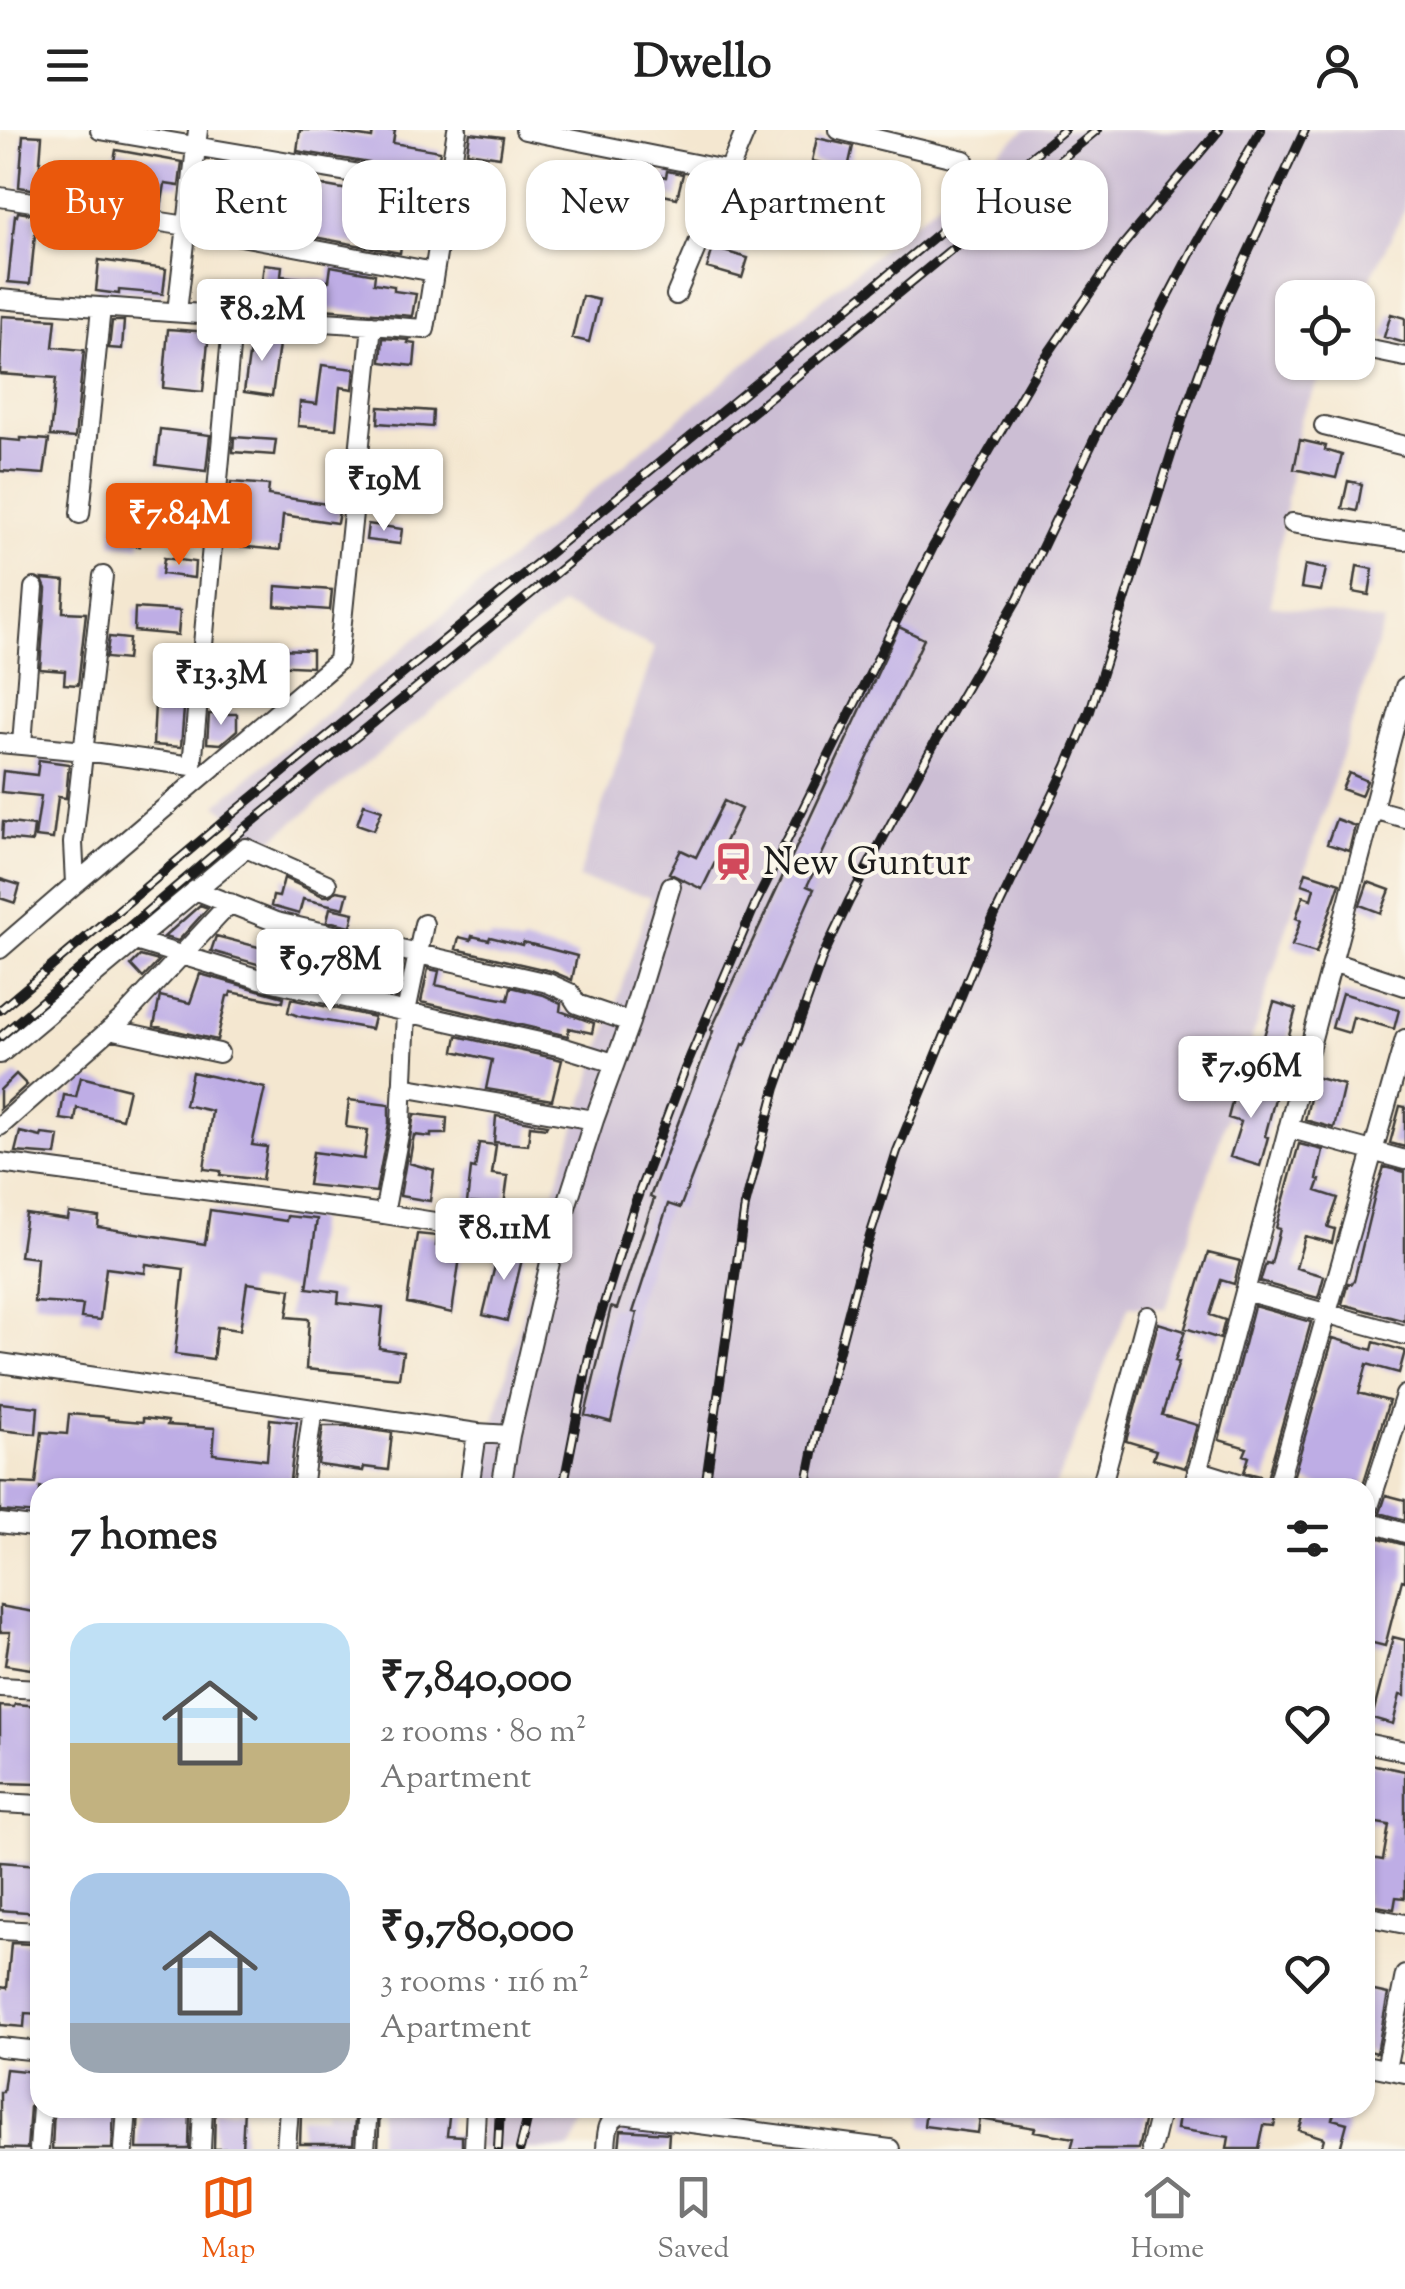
<!DOCTYPE html>
<html lang="en">
<head>
<meta charset="utf-8">
<style>
  :root { --surface:#fff; --page:#f6f6f6; --text:#222; --muted:#767676; --line:#e0e0e0; --accent:#ea580c }
  body { margin:0; font-family:"Sorts Mill Goudy",serif; background:var(--page); color:var(--text); height:100vh; display:flex; flex-direction:column; font-size:38px; white-space:nowrap }
  * { box-sizing:border-box; margin:0 }
  p { font-size:32px; color:var(--muted) }
  .icon { flex:none; width:55px; height:55px; fill:none; stroke:currentColor; stroke-width:2; stroke-linecap:round; stroke-linejoin:round }
  .map { position:relative; flex:1; overflow:hidden }
  .side { position:absolute; left:30px; top:1348px; width:1345px; height:640px; display:flex; flex-direction:column; background:var(--surface); border-radius:30px; box-shadow:0 2px 8px #0004 }
  .side>* { flex:none }
  .guide { position:absolute; left:30px; top:30px; width:1345px; height:90px; display:flex; gap:20px }
  .fabs { position:absolute; left:1275px; top:150px; display:grid; gap:20px }
  .fabs a { display:grid; place-items:center; width:100px; height:100px; border-radius:20px; background:var(--surface); box-shadow:0 2px 8px #0004; font-size:50px }
  .price { position:absolute; translate:-50% -85px; padding:0 22px; border-radius:10px; background:#fff; color:#222; font-size:32px; line-height:65px; filter:drop-shadow(0 2px 5px #0008) }
  .price::after { content:''; position:absolute; left:50%; top:60px; width:30px; height:22px; margin-left:-15px; background:inherit; clip-path:polygon(0 0,100% 0,50% 100%) }
  .price.on { background:var(--accent); color:#fff }
  ul { padding:0; list-style:none }
  li { display:flex; align-items:center; gap:30px; height:250px; padding:0 40px }
  li span { display:grid; place-items:center; flex:none; width:280px; height:200px; border-radius:30px; color:#555 }
  li>.icon { margin-inline-start:auto }
  span .icon { width:120px; height:120px; fill:#fffc; stroke-width:1 }
  li b { font-size:42px }
  h2 { display:flex; justify-content:space-between; align-items:center; height:120px; padding:0 40px; font-size:42px }
  .chip { padding:0 35px; border-radius:30px; background:var(--surface); box-shadow:0 2px 8px #0004; font-size:35px; line-height:90px }
  .chip.on { background:var(--accent); color:#fff }
  header { display:flex; justify-content:space-between; align-items:center; height:130px; padding:0 40px; background:var(--surface); font-size:45px; font-weight:700 }
  .tabs { display:flex; justify-content:space-around; align-items:center; height:140px; border-top:2px solid var(--line); background:var(--surface); font-size:28px; color:var(--muted) }
  .tabs a { display:grid; justify-items:center; gap:5px }
  .tabs .on { color:var(--accent) }
  .map>svg:first-child { display:block }
  .industrial { fill:#ccbed4 }
  .building { fill:#beade5 }
  .lines { fill:none; stroke-linecap:round; stroke-linejoin:round }
  .street-casing { stroke:#3c3a37; stroke-width:22 }
  .street { stroke:#fff; stroke-width:18 }
  .rail-casing { stroke:#1c1c1c; stroke-width:10 }
  .rail { stroke:#fbf7ec; stroke-width:6; stroke-dasharray:19; stroke-linecap:butt }
  .labels { text-anchor:middle; stroke-width:8; stroke-linejoin:round; paint-order:stroke }
  .poi-label { font-size:38px; fill:#1c1c1c; stroke:#fbf7ec; text-anchor:start }
</style>
</head>
<body>
<header><svg class="icon" aria-label="menu" viewBox="0 0 24 24"><path d="M4 6h16M4 12h16M4 18h16"/></svg>Dwello<svg class="icon" aria-label="person" viewBox="0 0 24 24"><circle cx="12" cy="8" r="4"/><path d="M4 21q1-7 8-7t8 7"/></svg></header>
<div class="map">
<svg width="1405" height="2019" viewBox="0 0 1405 2019">
  <rect width="100%" height="100%" fill="#fbf7ec"/>
  <filter id="ink" filterUnits="userSpaceOnUse"><feTurbulence type="fractalNoise" baseFrequency=".01" numOctaves="2"/><feDisplacementMap in="SourceGraphic" scale="20" xChannelSelector="R" yChannelSelector="G"/><feConvolveMatrix kernelMatrix="1 2 1 2 8 2 1 2 1" color-interpolation-filters="sRGB"/></filter>
  <filter id="wash" filterUnits="userSpaceOnUse"><feTurbulence type="fractalNoise" baseFrequency=".0048" numOctaves="4" result="noise"/><feDisplacementMap in="SourceGraphic" scale="40" xChannelSelector="R" yChannelSelector="G"/><feGaussianBlur stdDeviation="2.25" result="paint"/><feColorMatrix in="noise" values="0 0 0 0 0 0 0 0 0 0 0 0 0 0 0 0 0 1.4 0 .05"/><feComposite in="paint" operator="in"/></filter>
  <g filter="url(#wash)">
    <rect width="100%" height="100%" fill="#f4e7d0"/>
    <path class="industrial" d="M1025,0h380v79l-47,95v-6h-66v64l36,1 -28,56 -30,186 114,17 -218,687 -37,-3 -74,181h-573l7,-46 66,-253 96,-291 -73,-18 77,-231 -93,-43 -299,242 -46,-43z
      M480,1978h111l-21,41h-92z"/>
    <g id="blocks">
      <path class="building" d="M300,0h22l50,8 1,-8h22l-2,13 47,8 -4,23 -139,-23z
        M470,3l33,4 -3,20 -33,-5z
        M23,5l19,1 -4,54 -19,-3z
        M817,8l36,8 -5,22 -36,-7z
        M116,20l66,12 -3,24 -14,-2 -4,24 -15,-3 5,-23 -16,-2v-4l-23,-4z
        M607,36l30,10 2,-6 27,7 1,-6 16,3 -6,24 -28,-6 -8,29 -47,-12z
        M205,44l44,7 2,-7 69,14v-3l40,7 1,-5 48,8 -9,58 -118,-22 4,-23 -81,-15z
        M18,82l19,3 -7,69 -22,-2 7,-67 2,1z
        M713,118l35,10 -6,20 -35,-10z
        M99,130l67,9 -3,25 -44,-4v4l-23,-3z
        M264,134l18,2 -1,10 48,5 2,-15 44,8 -1,9 20,3v5l22,3 -4,22 -153,-12z
        M582,166l17,4 -10,42 -17,-4z
        M1391,184l14,4v25l-21,-6z
        M2,186l54,3 -3,28 31,3 -9,88 -25,-2 6,-58 -56,-4z
        M112,191h12l-2,28 -13,-1z
        M168,199l41,3 -6,60 -40,-4z
        M252,203l28,4 -8,59 -28,-4z
        M383,208l26,2 -1,3 8,1 -2,22 -33,-4z
        M322,235l33,4 -2,20 -13,-2 -4,42 -38,-3 2,-24 17,2z
        M379,277l54,4 -1,16 -54,-4z
        M160,299l50,6 -4,36 -50,-6z
        M234,307l42,3 -2,15 -41,-3z
        M21,308l28,2 -5,34 -44,-3v-32l21,2z
        M1300,310l26,6 -1,4 17,5 -6,23 -42,-9z
        M1348,351l14,3 -5,27 -15,-3z
        M231,352l38,3 -1,10 72,11 -3,17 -54,-8 -3,35 -55,-5z
        M146,370l43,4 -1,15 -44,-4z
        M114,392l28,2 -2,22 -28,-3z
        M368,394l34,5 -2,15 -34,-4z
        M164,428l31,4 -1,16 -32,-4z
        M1305,435l21,4 -5,22 -20,-3z
        M1357,436l16,3 -4,26 -16,-3z
        M42,449l23,2 -2,31 23,1 -8,72 -14,-1 1,-13 -25,-2 6,-80z
        M276,456l56,4 -2,20 -55,-4z
        M135,478l45,3 -2,24 -44,-4z
        M899,497l25,12 -117,247 7,3 -69,156 -2,-1 -63,164 -12,-4 -35,108 4,1 -26,109 -26,-7 26,-108 6,2 37,-110 -4,-2 63,-166 -2,-1z
        M109,507l20,2 -2,21 -21,-2z
        M272,519l40,1v17l-41,-2z
        M157,532l28,2 -1,19h2l-5,64 -28,-2z
        M209,584h28v16l-16,14 -14,-1z
        M39,630l30,4 -3,34 -8,-1 -5,42 -18,-2 6,-41 -40,-4 2,-21 34,4z
        M1349,643l18,8 -6,15 -19,-7z
        M724,671l17,8 -39,80 -33,-16 12,-23 15,7z
        M364,674l18,6 -8,20 -17,-6z
        M1336,689l19,7 -6,25 -22,-7z
        M3,692l31,4 -2,16 -30,-3z
        M1306,742l34,11 -24,70 -24,-7 9,-26 -5,-2 7,-22 8,3 3,-11 -12,-4z
        M284,748l39,18h6l8,-5 11,2 -4,15 -41,-9 -4,15 -28,-8 2,-10 6,1z
        M0,749l20,6 -5,18 -15,-5z
        M1368,752l22,8 -9,23 -21,-8z
        M200,775l8,3 -30,33 -14,-4z
        M330,778l24,5 -3,13 -24,-5z
        M216,806l77,20 -4,17 -78,-22z
        M472,806l17,4 1,-3 32,8 1,-3 54,14 -5,24 -21,-9 -95,-22 3,-12 12,3z
        M301,810l102,23 -7,34 -10,-3 4,-20 -29,-6 -5,20 -38,-9 2,-11 -25,-5z
        M140,826l19,5 -16,17 -12,-13z
        M428,839l11,2 -3,14 50,11 22,4 3,-13 33,8 17,8 -1,8 34,12 -2,10 -23,-5 -1,8 -147,-34z
        M200,844l84,23 -1,5 -52,-10 -1,4h-3l-10,44 -63,-14 6,-30 30,7z
        M1342,863l57,17 -5,19 -41,-12 -4,16 -17,-5z
        M291,869l83,18 -3,12 -73,-13 -10,-4z
        M1274,872l22,7 -13,48 -23,-7z
        M457,906l105,24 -10,40 -66,-11 6,-29 -38,-9z
        M192,942l73,16 -13,57 15,2 -5,33 -42,-5 1,-4 -17,-2 8,-58 -27,-6z
        M16,944l11,11 -27,24v-19z
        M81,947l48,12 -7,30 -45,-11 -2,13 -15,-2 4,-24 12,2z
        M1315,947l29,8 -10,43 -29,-8z
        M1238,950l39,11 -12,45 3,1 -8,29 -30,-9 11,-35 -13,-4z
        M349,970l40,5v18l-13,69 -68,-7 5,-33 51,7 4,-29 -22,-3z
        M1400,976l5,1v40l-15,-4z
        M414,984l33,4 -1,16h-15v3l-17,-2 -5,28 25,7 -4,31 -30,-5z
        M496,986l51,9 -1,3 -16,-2 -2,19 -34,-3z
        M20,1002l21,5 1,-3 17,2 -3,19 -41,-3z
        M479,1013l17,2 -4,29 16,2 -4,30 -37,-3 4,-35 4,1z
        M1299,1014l24,6 -6,29 3,1 -4,11 22,7 -10,29 7,2 -3,14 -27,-7 -9,32 28,8 -6,22 -58,-16 6,-19 5,1 9,-35 -4,-1z
        M1384,1037l21,5v149l-63,-17 6,-21 4,1 2,-3 21,-87z
        M210,1080l76,11 1,-5 30,3 -10,69 32,4 -1,11 45,5 -4,40 24,4 -4,26 -93,-9 3,-50 -22,-2 4,-28 -44,-6 -7,47 -23,-3 -4,32 -38,-5 9,-85 -38,-5 -1,9 -39,-5 -6,52 -19,-2 2,-13 -49,-3 3,-44 -17,-2 6,-42 42,6 1,-7 30,4 -1,10 107,17z
        M417,1104l20,2 -1,10 25,4 -9,63 -45,-10z
        M500,1115l24,6 -17,70 -24,-6z
        M1208,1123l32,8 -6,23 -13,-4 -11,35 15,5 -5,19 -35,-11z
        M1254,1176l57,16 -45,160 -6,-6 -16,-4 5,-15 -5,-2 3,-7 -28,-8z
        M1158,1193l27,8 -10,30 4,1 -17,53 35,10 -12,43 -32,-9 3,-9 -30,-9z
        M1333,1208l39,12 2,-8 31,9 -6,22 -32,-9 -8,29 30,8 -27,87h-36l-33,-10z
        M0,1273l38,4 -2,27 -36,-4z
        M69,1284l39,3v2l35,3v-4l25,3 -1,4 48,3 -2,26 54,6 3,-41 27,3 -8,66h-249v26l-40,-3v-29l36,2 6,-52 25,2z
        M323,1296h23l46,7 -4,37 -24,-3 -1,4 -43,-6 -2,-1z
        M1386,1365l19,5v20l-25,-7z
        M1365,1404l40,11v36l-3,-1 -17,66 -20,-5v-52l9,-28 -9,-1z
        M0,1476l40,7v54l-8,-1 -1,3 -26,-4 5,-33h-10z
        M1393,1507l12,3v56l-5,-1 -7,29 -21,-6z
        M15,1574l25,2v78l-40,-1v-77l14,1z
        M1365,1633l40,8v127l-9,-1 -2,12 -29,-5v-47l18,3 6,-35 -24,-4z
        M0,1732l40,3v48l-40,-3z
        M11,1813l21,1 -1,6h9v64l-15,-1 -1,14 -24,-2v-38l7,1z
        M1365,1859l23,5 -11,59 -12,-3z
        M6,1939l29,3 -1,16h3v9l-7,10 -3,42 -27,-1v-56h3z
        M54,1978h60l-2,41h-60z
        M139,1978h51l-1,41h-52z
        M215,1978h29l-2,41h-28z
        M327,1978h29l-3,36h-53l1,-29h26z
        M380,1978h70l-3,27 15,1v13h-84z
        M926,1978h221l-9,41h-67l3,-11 -40,-7 1,-3 -55,-9 -2,14 -54,-7z
        M1180,1978h29l28,4 1,-4h40l-4,18 -10,-1 -5,24h-32l2,-12 -52,-8z
        M1310,1978h26l-4,11 15,4 -7,26h-19l3,-11 -25,-8 6,-19 4,1z
        M621,2000l48,3 -1,16h-49z"/>
    </g>
  </g>
  <g filter="url(#ink)">
    <use href="#blocks" fill-opacity="0" stroke="#3c3a37" stroke-width="2.5"/>
    <g class="lines">
      <defs>
        <path id="street" d="M100,0l348,59
          M525,0l205,41
          M839,0l125,30
          M0,67l187,29 247,46
          M676,165l70,-165
          M0,169c142,13 284,19 425,30l32,-199
          M177,182l21,-182
          M1371,220l34,7
          M1324,296l81,20
          M80,384l21,-206
          M1292,393l113,17
          M0,613l85,8 107,15 41,-451
          M22,614l12,-156
          M1373,679l32,9
          M75,754l263,-223 34,-336
          M195,760l81,32 272,61 22,10 7,11 53,18
          M135,811l125,38 302,68 52,16
          M0,819l75,-65 -2,-41 30,-267
          M1332,832l73,24
          M110,899l109,24
          M0,924l246,-206 81,36
          M402,957l192,33
          M0,996l124,-109 106,-114
          M1288,998l117,32
          M0,1033l384,51 171,27
          M384,1084l17,-90 5,-112 18,-88
          M1245,1161l160,44
          M0,1233l477,70 33,2
          M1197,1340l58,18
          M302,1358l11,-79
          M469,1358l8,-55
          M501,1358l9,-53 45,-194 39,-121 36,-98 41,-136
          M1101,1358l46,-172
          M1193,1358l212,-801
          M1277,1358l128,-449
          M1365,1389l40,-124
          M1365,1391l40,12
          M0,1393l40,5
          M0,1557l40,2
          M1365,1613l40,8
          M0,1673l40,2
          M1365,1786l40,8
          M0,1800l40,2
          M0,1917l40,4
          M1365,1935l40,8
          M1386,1939l19,-94
          M39,2019l3,-41
          M124,2019l3,-41
          M201,2019l2,-41
          M286,2019l3,-41
          M365,2019l3,-41
          M474,2019l2,-41
          M606,2019c1,-15 0,-29 16,-35l268,35
          M1151,2019l10,-41"/>
      </defs>
      <use href="#street" class="street-casing"/>
      <use href="#street" class="street"/>
      <defs>
        <path id="rail" d="M0,880l236,-199 828,-681
          M0,907l245,-209 852,-698
          M563,1358l28,-142 43,-140 51,-137 70,-164 178,-358 103,-176 87,-126 96,-115
          M705,1358l40,-282 31,-118 47,-132 26,-55 92,-170 77,-133 85,-177 93,-178 65,-113
          M806,1358l11,-55 47,-178 33,-104 94,-228 76,-157 23,-55 93,-294 40,-111 82,-176
          M498,2019l2,-41
          M520,2019l10,-41"/>
      </defs>
      <use href="#rail" class="rail-casing"/>
      <use href="#rail" class="rail"/>
    </g>
  </g>
  <defs>
    <symbol id="station-bare" viewBox="-9 -9 18 18"><path d="M-3-6H3Q5-6 5-4V2Q5 4 3 4L4.5 6H3L1.5 4h-3L-3 6H-4.5L-3 4Q-5 4-5 2V-4Q-5-6-3-6ZM-3.5-4v3h7v-3ZM-3.5 1v1.5H-2V1ZM2 1v1.5H3.5V1Z" fill="#d1495b" stroke="#fbf7ec" stroke-width="2.5" paint-order="stroke"/></symbol>
  </defs>
  <g fill-rule="evenodd">
    <use href="#station-bare" x="706" y="704" width="55" height="55"/>
  </g>
  <g class="labels">
    <g class="poi-label">
      <text x="763" y="744">New Guntur</text>
    </g>
  </g>
</svg>
<div class="fabs">
<a><svg class="icon" aria-label="locate" viewBox="0 0 24 24"><circle cx="12" cy="12" r="6"/><path d="M12 2v4M12 18v4M2 12h4M18 12h4"/></svg></a>
</div>
<b class="price" style="left:262px;top:234px">₹8.2M</b>
<b class="price" style="left:384px;top:404px">₹19M</b>
<b class="price on" style="left:179px;top:438px">₹7.84M</b>
<b class="price" style="left:221px;top:598px">₹13.3M</b>
<b class="price" style="left:330px;top:884px">₹9.78M</b>
<b class="price" style="left:1251px;top:991px">₹7.96M</b>
<b class="price" style="left:504px;top:1153px">₹8.11M</b>
<div class="guide">
<a class="chip on">Buy</a>
<a class="chip">Rent</a>
<a class="chip">Filters</a>
<a class="chip">New</a>
<a class="chip">Apartment</a>
<a class="chip">House</a>
</div>
<section class="side">
<h2>7 homes<svg class="icon" aria-label="filters" viewBox="0 0 24 24"><path d="M4 7h16M4 17h16"/><circle cx="9" cy="7" r="2"/><circle cx="15" cy="17" r="2"/></svg></h2>
<ul>
<li><span style="background:linear-gradient(#bfe0f5 60%,#c2b280 0)"><svg class="icon" aria-label="home" viewBox="0 0 24 24"><path d="M3 11l9-7 9 7M6 9v11h12V9"/></svg></span><div><b>₹7,840,000</b><p>2 rooms · 80 m²</p><p>Apartment</p></div><svg class="icon" aria-label="heart" viewBox="0 0 24 24"><path d="M12 20l-8-8c-3-5 5-10 8-4 3-6 11-1 8 4z"/></svg></li>
<li><span style="background:linear-gradient(#a9c7e8 75%,#9aa5b1 0)"><svg class="icon" aria-label="home" viewBox="0 0 24 24"><path d="M3 11l9-7 9 7M6 9v11h12V9"/></svg></span><div><b>₹9,780,000</b><p>3 rooms · 116 m²</p><p>Apartment</p></div><svg class="icon" aria-label="heart" viewBox="0 0 24 24"><path d="M12 20l-8-8c-3-5 5-10 8-4 3-6 11-1 8 4z"/></svg></li>
</ul>
</section>
</div>
<nav class="tabs">
<a class="on"><svg class="icon" aria-label="map" viewBox="0 0 24 24"><path d="M3 6l6-2 6 2 6-2v14l-6 2-6-2-6 2zM9 4v14M15 6v14"/></svg>Map</a>
<a><svg class="icon" aria-label="saved" viewBox="0 0 24 24"><path d="M7 4h10v16l-5-4-5 4z"/></svg>Saved</a>
<a><svg class="icon" aria-label="home" viewBox="0 0 24 24"><path d="M3 11l9-7 9 7M6 9v11h12V9"/></svg>Home</a>
</nav>
</body>
</html>
